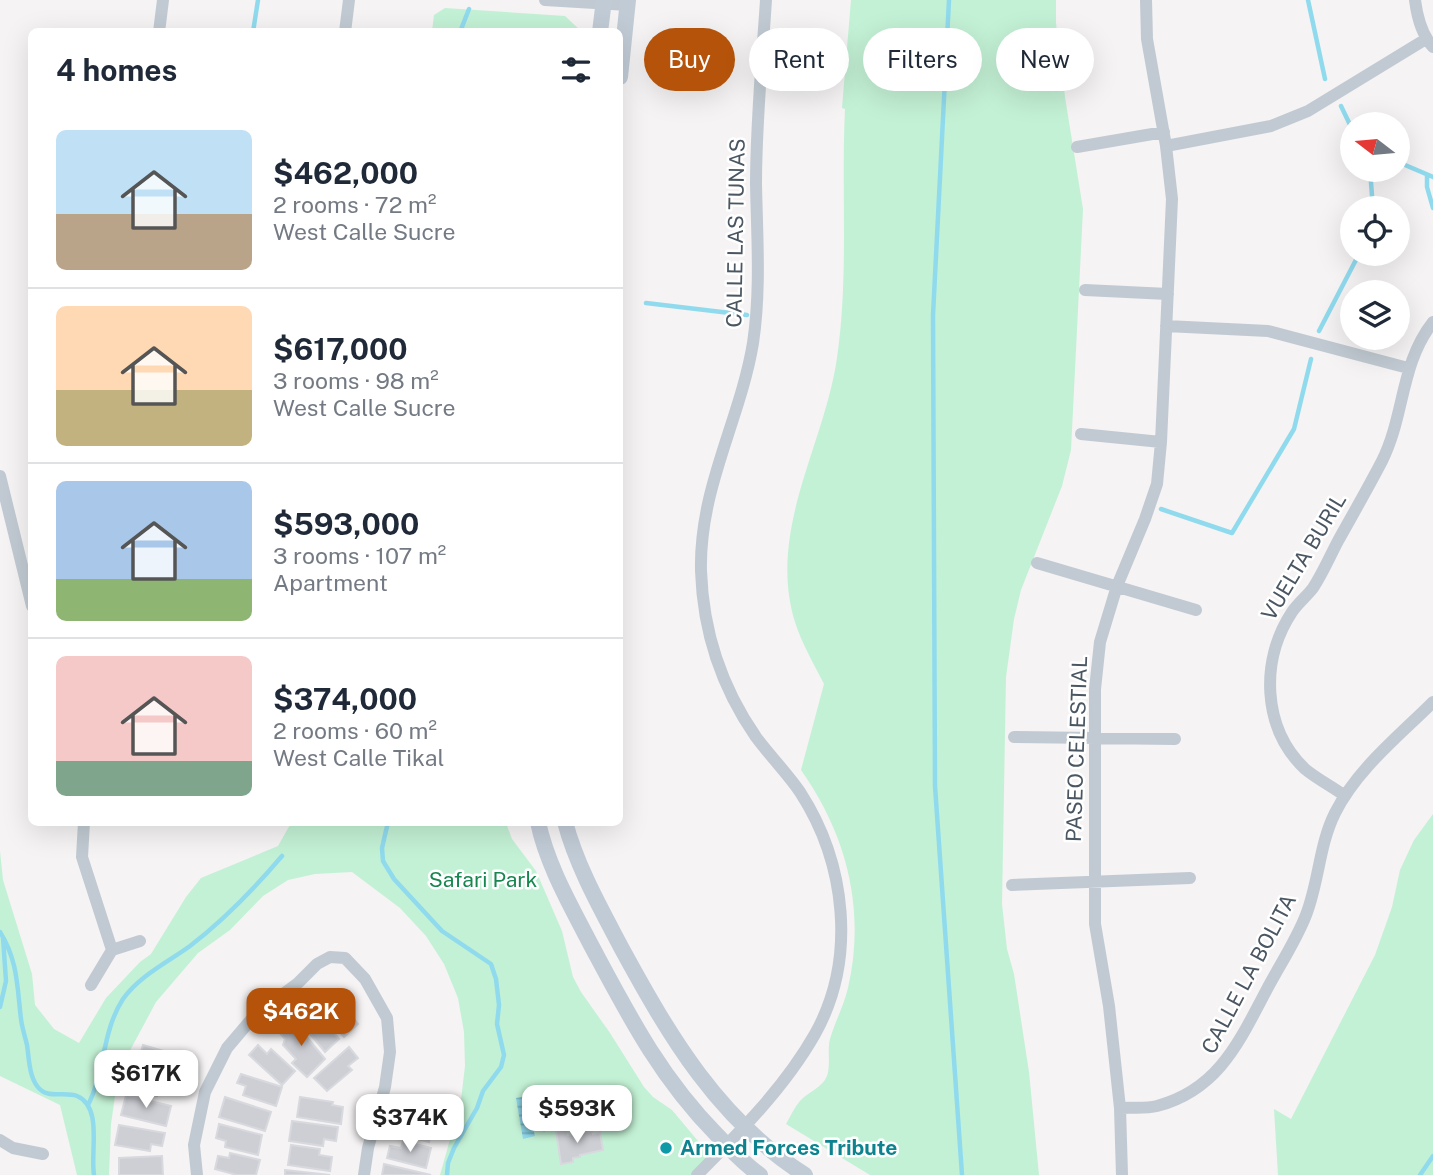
<!DOCTYPE html>
<html lang="en">
<head>
<meta charset="utf-8">
<style>
  :root { --surface:#fff; --page:#f2f2f3; --text:#1f2937; --muted:#747a83; --line:#e0e1e3; --accent:#b45309 }
  body { margin:0; font-family:"Public Sans",sans-serif; background:var(--page); color:var(--text); height:100vh; display:flex; flex-direction:column; font-size:26px; white-space:nowrap }
  * { box-sizing:border-box; margin:0 }
  p { font-size:23px; color:var(--muted) }
  .icon { flex:none; width:38px; height:38px; fill:none; stroke:currentColor; stroke-width:2; stroke-linecap:round; stroke-linejoin:round }
  .map { position:relative; flex:1; overflow:hidden }
  .side { position:absolute; left:28px; top:28px; width:595px; height:798px; display:flex; flex-direction:column; background:var(--surface); border-radius:10px; box-shadow:0 7px 28px #0002 }
  .side>* { flex:none }
  .guide { position:absolute; left:644px; top:28px; width:665px; height:63px; display:flex; gap:14px }
  .needle { width:46px; rotate:286deg }
  .buttons { position:absolute; left:1340px; top:112px; display:grid; gap:14px }
  .buttons a { display:grid; place-items:center; width:70px; height:70px; border-radius:50%; background:var(--surface); box-shadow:0 7px 28px #0002; font-size:35px }
  .price { position:absolute; translate:-50% -60px; padding:0 16px; border-radius:14px; background:#fff; color:#222; font-size:23px; line-height:46px; filter:drop-shadow(0 2px 4px #0008) }
  .price::after { content:''; position:absolute; left:50%; top:42px; width:21px; height:16px; margin-left:-10px; background:inherit; clip-path:polygon(0 0,100% 0,50% 100%) }
  .price.selected { background:var(--accent); color:#fff }
  ul { padding:0; list-style:none }
  li { display:flex; align-items:center; gap:21px; height:175px; padding:0 28px }
  li+li { border-top:2px solid var(--line) }
  li span { display:grid; place-items:center; flex:none; width:196px; height:140px; border-radius:10px; color:#555 }
  li>.icon { margin-inline-start:auto }
  span .icon { width:84px; height:84px; fill:#fffc; stroke-width:1 }
  li b { font-size:30px }
  h2 { display:flex; justify-content:space-between; align-items:center; height:84px; padding:0 28px; font-size:30px }
  .tag { padding:0 24px; border-radius:32px; background:var(--surface); box-shadow:0 7px 28px #0002; font-size:24px; line-height:63px }
  .tag.selected { background:var(--accent); color:#fff }
  .map>svg:first-child { display:block }
  .green { fill:#c3f1d5 }
  .water { fill:url(#water-rules) }
  .lines { fill:none; stroke-linecap:round; stroke-linejoin:round }
  .stream { stroke:#90daee; stroke-width:4.5 }
  .building { fill:#cdcfd5; stroke:#d7d9de; stroke-width:2 }
  .street { stroke:#c1cad2; stroke-width:12 }
  .secondary { stroke:#c1cbd6; stroke-width:16 }
  .culture-dot { fill:#0f9aa8; stroke:#fff; stroke-width:2.5 }
  .labels { text-anchor:middle; stroke-width:5; stroke-linejoin:round; paint-order:stroke }
  .street-label { font-size:21px; fill:#4a5661; stroke:#fff }
  .park-label { font-size:21px; fill:#17864f; stroke:#fff }
  .culture-label { font-size:21px; font-weight:bold; fill:#0d838f; stroke:#fff; text-anchor:start }
</style>
</head>
<body>
<div class="map">
<svg width="1433" height="1175" viewBox="0 0 1433 1175">
  <defs>
    <pattern id="water-rules" width="6" height="5" patternUnits="userSpaceOnUse" patternTransform="scale(1.75)"><rect width="6" height="5" fill="#90daee"/><path d="M0 2.5h6" fill="none" stroke="#78b4c4"/></pattern>
  </defs>
  <rect width="100%" height="100%" fill="#f5f3f3"/>
  <path class="green" d="M851,0h205v23l9,74 18,112 -12,241 -9,36 -41,104 -7,29 -8,58 -4,227 5,45 7,25 15,98 10,103h-169l-84,-51c4,-7 8,-16 14,-23 8,-9 22,-13 27,-25 4,-12 0,-25 3,-37 5,-17 14,-34 18,-51 18,-78 -1,-153 -47,-218l23,-86c-10,-20 -22,-40 -29,-62 -28,-92 29,-175 42,-264 12,-82 4,-166 8,-249l-3,-1z
    M445,8l120,8 16,15h-149l2,-16z
    M1433,814v361h-155l-4,-66 17,10 84,-164 17,-48 8,-37 14,-30z
    M291,823h215l6,16 24,32 26,60 11,46 8,15 29,41 34,54 9,10 19,13 26,31 17,16 -18,18h-257l21,-75 4,-34 -1,-34 -6,-34 -14,-34 -18,-28 -26,-28 -48,-36 -37,2 -27,6 -25,16 -33,34 -32,23 -42,49 -30,56 -10,31 -5,35 -2,51h-32l-17,-70 -60,-29v-225l3,29 29,94 3,31 19,24 25,14 27,-45 34,-36 11,-8 35,-57 15,-19 77,-32z"/>
  <path class="water" d="M527,1096l2,8 6,-2 4,-6 7,4 4,25 -6,7 -4,-5 -7,1 2,8 -12,3 -7,-41z"/>
  <g class="lines">
    <path class="stream" d="M949,0l-16,315 2,471 27,389
      M1308,0l17,79
      M253,32l5,-32
      M460,32l9,-23
      M1341,106l12,25
      M1398,162l35,15
      M1370,170l3,38
      M1427,175v12l6,21
      M646,303l101,12
      M1319,331l40,-77
      M1161,509l71,24 62,-104 17,-70
      M388,822l-6,26 1,13 11,18 48,52 49,33 5,15 3,26 -2,19 7,31 -3,12 -18,24 -6,17 -23,40 -6,15 -1,12
      M0,932c18,29 17,54 21,87 1,9 4,17 6,26 2,13 2,30 10,41 10,14 27,5 40,10 26,11 13,56 17,79
      M0,1007l6,-26 -3,-43
      M88,1105c17,-33 14,-74 35,-106 16,-23 45,-37 67,-53 35,-27 64,-57 92,-90
      M1420,1175l13,-19"/>
  </g>
  <path class="building" d="M325,994l8,10 5,-4 20,24 -14,13 -29,-35z
    M306,1009l8,10 5,-4 20,24 -14,13 -29,-35z
    M291,1018l34,41 -18,18 -15,-14 4,-4 -13,-14 2,-6 -7,-8z
    M143,1045l44,13 -5,17 -44,-14z
    M258,1045l9,9 4,-5 24,22 -13,14 -33,-30z
    M349,1047l9,11 -10,8 4,4 -25,21 -13,-13z
    M134,1068l40,12 -5,15 -11,-3 -1,4 -29,-9z
    M241,1074l41,13 -6,19 -33,-11 3,-9 -9,-3z
    M126,1095l45,11 -5,20 -45,-11z
    M225,1097l46,15 -6,19 -46,-14z
    M300,1097l33,5 -1,3 11,2 -2,17 -44,-7z
    M398,1118l35,11 -4,13 -35,-10z
    M292,1121l46,6 -2,14 -12,-2 -1,7 -34,-5z
    M219,1124l43,11 -4,20 -33,-8 1,-6 -10,-3z
    M119,1125l46,8 -3,13 -11,-2 -1,7 -35,-6z
    M567,1129l1,6 24,-4 1,3 7,-2 3,18 -23,5v2l-7,1v4l-12,2 -5,-33z
    M403,1141l28,7 -5,20 -39,-10 3,-12 11,2z
    M291,1145l29,4 -1,6 13,2 -2,14 -42,-6z
    M230,1153l30,7 -4,15h-19l-22,-6 3,-13 11,2z
    M162,1156l1,19h-44v-17z
    M384,1164l47,11h-49z
    M285,1170l45,5h-45z"/>
  <g class="lines">
    <path class="street" d="M545,0l83,5
      M1415,0c2,16 7,35 18,47
      M159,32l4,-32
      M345,32l4,-32
      M1166,146l105,-20 37,-15 118,-72
      M1077,147l87,-15
      M1085,290l83,4
      M1166,326l102,5 140,37
      M1081,434l80,8
      M0,476l32,130
      M1037,563l159,47
      M1014,737l161,2
      M1345,796c-12,-9 -28,-17 -40,-27 -43,-41 -45,-109 -13,-157 6,-9 15,-16 21,-24 10,-15 17,-32 25,-47 15,-27 30,-53 44,-80 23,-46 18,-97 51,-139
      M84,822l-2,35 30,93
      M1012,885l178,-7
      M91,985l21,-35 28,-9
      M1120,1108c12,-1 25,1 37,-2 61,-16 82,-64 109,-115 13,-25 30,-50 40,-76 13,-33 13,-70 29,-102 22,-44 64,-77 98,-111
      M0,1140l13,8 30,6
      M197,1175l-3,-30 11,-53 22,-44 28,-33 43,-32 19,-19 13,-7 15,1 20,21 22,39 3,34 -5,35 -17,61 -4,27
      M697,1175c43,-43 88,-88 118,-141 42,-75 31,-171 -15,-242 -13,-19 -30,-36 -44,-55 -34,-49 -53,-106 -55,-166 -2,-83 39,-150 52,-228 8,-53 4,-106 3,-159 0,-61 6,-123 10,-184
      M1122,1175l-2,-67 -11,-102 -14,-82v-235l5,-47 17,-56 28,-67 12,-35 4,-42 11,-243 -6,-53 -19,-107 -1,-39"/>
    <path class="secondary" d="M600,32l4,-32
      M620,77l8,-77
      M538,822c9,43 33,84 53,123 38,71 69,132 126,190 13,14 27,29 43,40
      M565,822c12,45 36,87 57,127 48,88 96,170 183,226"/>
  </g>
  <circle class="culture-dot" cx="666" cy="1148" r="7"/>
  <g class="labels">
    <g class="street-label">
      <text transform="translate(736 233) rotate(-89)" y="7">CALLE LAS TUNAS</text>
      <text transform="translate(1304 557) rotate(-59)" y="7">VUELTA BURIL</text>
      <text transform="translate(1077 749) rotate(-88)" y="7">PASEO CELESTIAL</text>
      <text transform="translate(1249 974) rotate(-62)" y="7">CALLE LA BOLITA</text>
    </g>
    <g class="park-label">
      <text x="483" y="887">Safari Park</text>
    </g>
    <g class="culture-label">
      <text x="680" y="1155">Armed Forces Tribute</text>
    </g>
  </g>
</svg>
<div class="buttons">
<a><svg class="needle" viewBox="-14 -14 28 28"><path d="M0-13l5 13h-10z" fill="#e53935"/><path d="M0 13l5-13h-10z" fill="#747a83"/></svg></a>
<a><svg class="icon" aria-label="locate" viewBox="0 0 24 24"><circle cx="12" cy="12" r="6"/><path d="M12 2v4M12 18v4M2 12h4M18 12h4"/></svg></a>
<a><svg class="icon" aria-label="layers" viewBox="0 0 24 24"><path d="M12 4l9 5-9 5-9-5zM3 14l9 5 9-5"/></svg></a>
</div>
<b class="price selected" style="left:301px;top:1048px">$462K</b>
<b class="price" style="left:146px;top:1110px">$617K</b>
<b class="price" style="left:577px;top:1145px">$593K</b>
<b class="price" style="left:410px;top:1154px">$374K</b>
<div class="guide">
<a class="tag selected">Buy</a>
<a class="tag">Rent</a>
<a class="tag">Filters</a>
<a class="tag">New</a>
</div>
<section class="side">
<h2>4 homes<svg class="icon" aria-label="filters" viewBox="0 0 24 24"><path d="M4 7h16M4 17h16"/><circle cx="9" cy="7" r="2"/><circle cx="15" cy="17" r="2"/></svg></h2>
<ul>
<li><span style="background:linear-gradient(#bfe0f5 60%,#b9a48a 0)"><svg class="icon" aria-label="home" viewBox="0 0 24 24"><path d="M3 11l9-7 9 7M6 9v11h12V9"/></svg></span><div><b>$462,000</b><p>2 rooms · 72 m²</p><p>West Calle Sucre</p></div></li>
<li><span style="background:linear-gradient(#ffd9b3 60%,#c2b280 0)"><svg class="icon" aria-label="home" viewBox="0 0 24 24"><path d="M3 11l9-7 9 7M6 9v11h12V9"/></svg></span><div><b>$617,000</b><p>3 rooms · 98 m²</p><p>West Calle Sucre</p></div></li>
<li><span style="background:linear-gradient(#a9c7e8 70%,#8fb573 0)"><svg class="icon" aria-label="home" viewBox="0 0 24 24"><path d="M3 11l9-7 9 7M6 9v11h12V9"/></svg></span><div><b>$593,000</b><p>3 rooms · 107 m²</p><p>Apartment</p></div></li>
<li><span style="background:linear-gradient(#f6c9c9 75%,#7fa58c 0)"><svg class="icon" aria-label="home" viewBox="0 0 24 24"><path d="M3 11l9-7 9 7M6 9v11h12V9"/></svg></span><div><b>$374,000</b><p>2 rooms · 60 m²</p><p>West Calle Tikal</p></div></li>
</ul>
</section>
</div>
</body>
</html>
